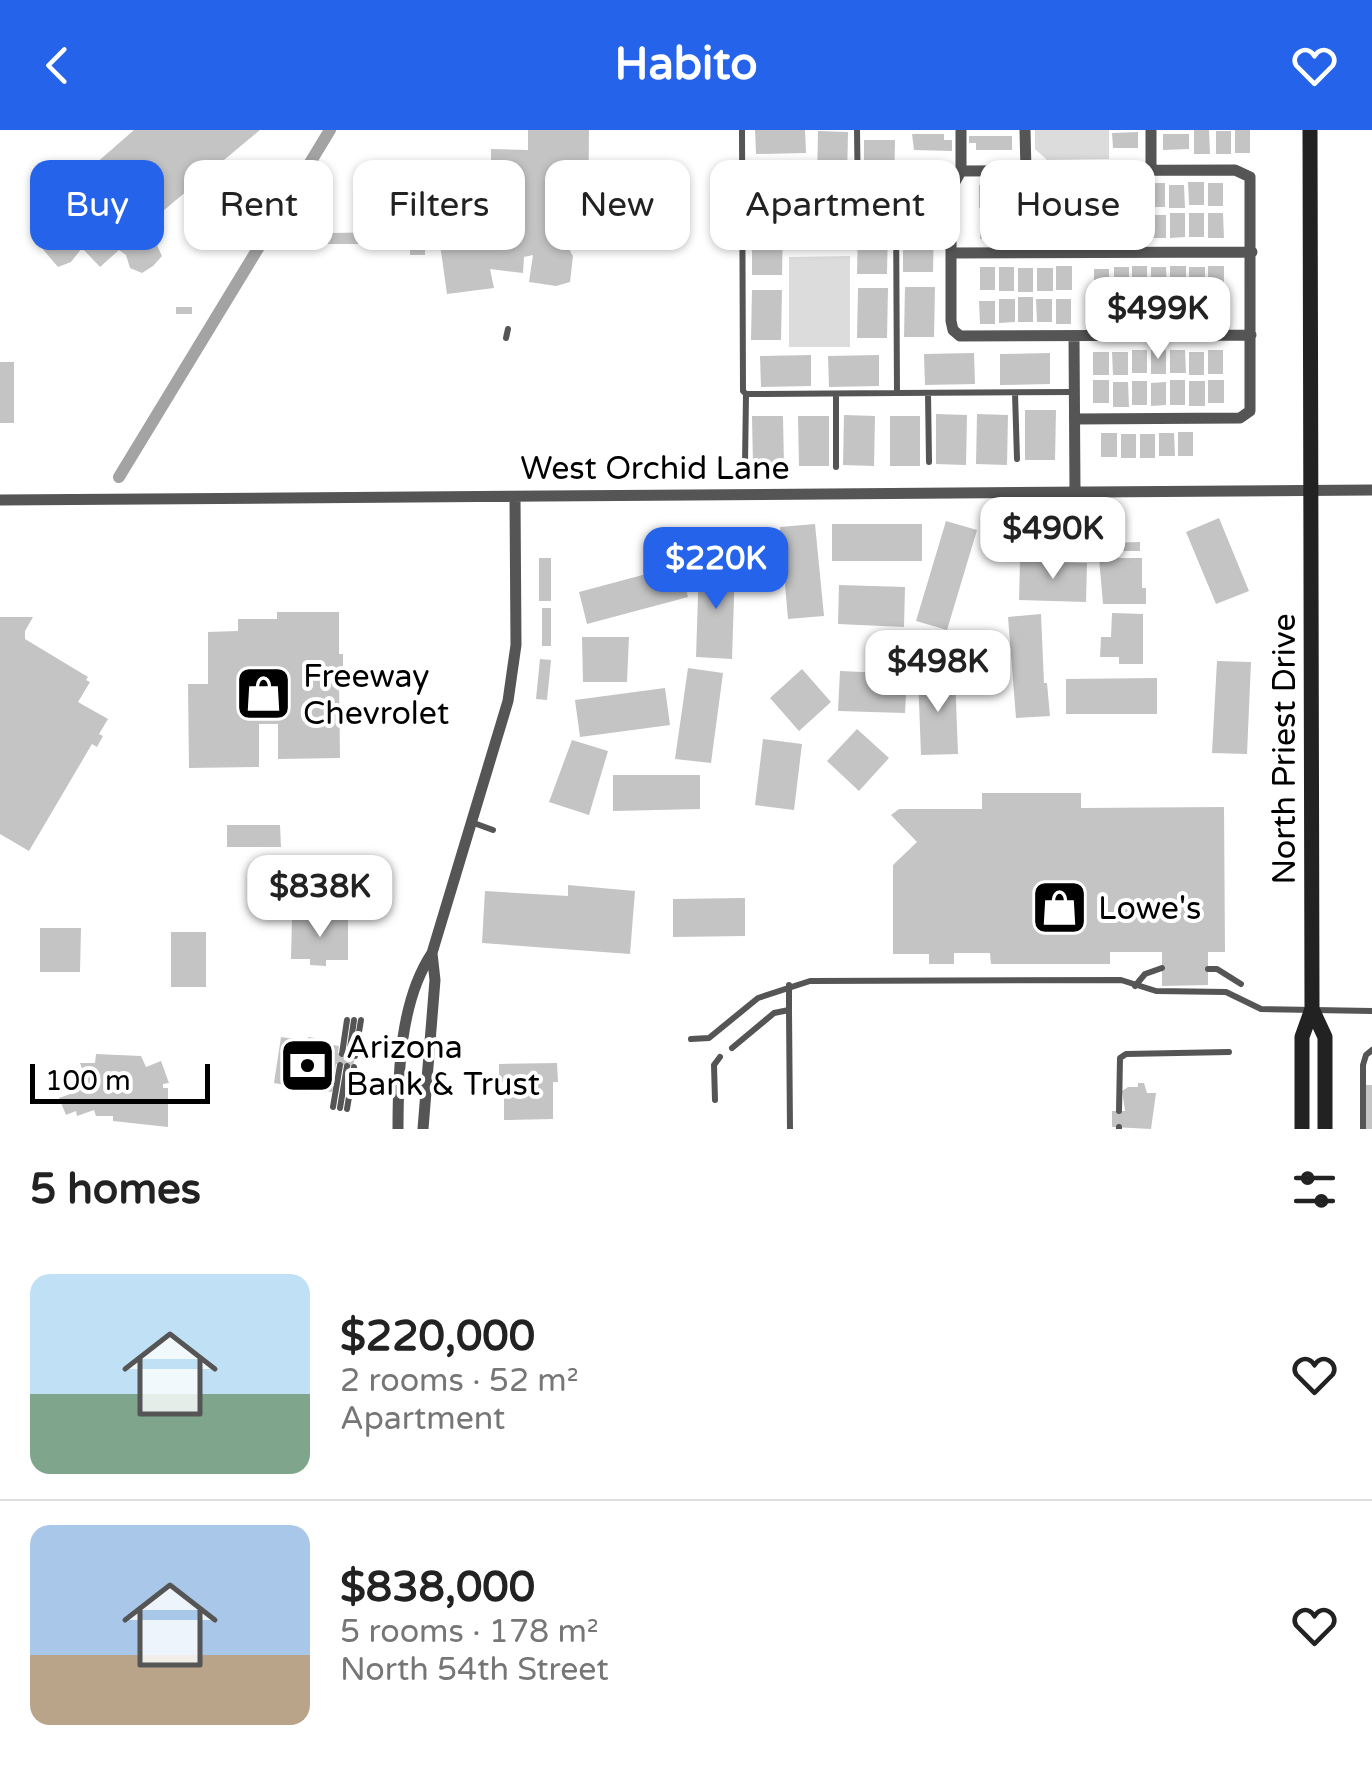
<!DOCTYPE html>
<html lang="en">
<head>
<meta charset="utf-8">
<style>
  :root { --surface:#fff; --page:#f6f6f6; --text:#222; --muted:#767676; --line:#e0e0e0; --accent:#2563eb }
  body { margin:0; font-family:"Varela Round",sans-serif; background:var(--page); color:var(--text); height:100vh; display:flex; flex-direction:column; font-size:38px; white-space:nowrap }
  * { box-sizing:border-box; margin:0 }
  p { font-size:32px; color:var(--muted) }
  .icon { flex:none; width:55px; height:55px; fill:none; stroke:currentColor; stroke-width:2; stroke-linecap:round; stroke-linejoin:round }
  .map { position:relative; height:999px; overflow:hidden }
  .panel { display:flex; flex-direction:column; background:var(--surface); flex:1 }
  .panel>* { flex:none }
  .hud { position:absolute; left:30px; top:30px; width:1312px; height:90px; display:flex; gap:20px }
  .scale { position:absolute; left:30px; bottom:25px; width:180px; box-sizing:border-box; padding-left:10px; border:5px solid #000; border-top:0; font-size:28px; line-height:35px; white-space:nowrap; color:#000; -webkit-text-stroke:8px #fff; paint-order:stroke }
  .price { position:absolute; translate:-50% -85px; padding:0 22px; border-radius:20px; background:#fff; color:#222; font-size:32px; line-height:65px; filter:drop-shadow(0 2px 5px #0008) }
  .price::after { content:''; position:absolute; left:50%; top:60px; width:30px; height:22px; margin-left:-15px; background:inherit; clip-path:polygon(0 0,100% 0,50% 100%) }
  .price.selected { background:var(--accent); color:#fff }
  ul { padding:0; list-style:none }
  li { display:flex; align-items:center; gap:30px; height:250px; padding:0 30px }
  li+li { border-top:2px solid var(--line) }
  li span { display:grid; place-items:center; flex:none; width:280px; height:200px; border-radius:20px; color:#555 }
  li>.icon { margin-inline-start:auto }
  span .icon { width:120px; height:120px; fill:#fffc; stroke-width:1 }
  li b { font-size:42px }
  h2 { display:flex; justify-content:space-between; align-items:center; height:120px; padding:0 30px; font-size:42px }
  .tag { padding:0 35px; border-radius:20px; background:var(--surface); box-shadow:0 2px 8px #0004; font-size:35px; line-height:90px }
  .tag.selected { background:var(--accent); color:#fff }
  header { display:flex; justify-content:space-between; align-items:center; height:130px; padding:0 30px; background:var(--accent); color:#fff; font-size:45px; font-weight:800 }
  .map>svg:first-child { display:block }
  .park { fill:#dcdcdc }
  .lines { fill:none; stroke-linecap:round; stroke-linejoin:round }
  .canal { stroke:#a3a3a3; stroke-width:12 }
  .building { fill:#c4c4c4 }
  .lane { stroke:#555; stroke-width:6 }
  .street { stroke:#555; stroke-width:11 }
  .secondary { stroke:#222; stroke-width:15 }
  .labels { text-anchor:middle; stroke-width:8; stroke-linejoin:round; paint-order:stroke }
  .street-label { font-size:32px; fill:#000; stroke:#fff }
  .poi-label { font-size:32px; fill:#000; stroke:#fff; text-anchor:start }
</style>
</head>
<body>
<header><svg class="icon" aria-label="back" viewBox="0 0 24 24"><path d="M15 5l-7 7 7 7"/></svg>Habito<svg class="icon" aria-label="heart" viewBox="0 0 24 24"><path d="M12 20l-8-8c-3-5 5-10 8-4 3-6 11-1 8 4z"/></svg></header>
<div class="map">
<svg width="1372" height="999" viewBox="0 0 1372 999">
  <rect width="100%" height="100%" fill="#fff"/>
  <path class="park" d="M1035,0h74v29l-62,1 -12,-11z
    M850,126v91h-61v-90z"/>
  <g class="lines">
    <path class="canal" d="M119,347l211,-347"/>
  </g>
  <path class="building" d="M134,0h126l-121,101 6,7 11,5 6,13 -9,10 -11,7 -12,-5 -4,-13 -7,-5 -19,17 -18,-19 -11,14 -13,5 -17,-20 6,-12 12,-4 5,-6 -18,-19 19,-17 -6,-7 21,-19 7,8z
    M528,0h61l-1,96 -16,-1 -2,26 3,5 -3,26 -14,4 -27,-4 4,-27 -9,2 -1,16 -33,-4 4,19 -47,6 -7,-50h28v-10h-17l-1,-33h41v-52l37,1z
    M755,0h50l1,23 -50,1z
    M1194,0h15l1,24h-16z
    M1235,0h15v23h-15z
    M818,1l30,1 -1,50 -30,-1z
    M1216,1h15v23h-15z
    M1138,2v16h-25l-1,-15z
    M912,4h32v6h8v11l-38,-1z
    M1163,4h26v15l-26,1z
    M969,6h43v14h-36v-7h-7z
    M864,10h31l-1,50h-30z
    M381,33v44h-24v-35h6v-8z
    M804,37l1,31 -50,1 -1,-31z
    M1188,52h16v23h-15z
    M1017,53h15v24h-15z
    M1055,53h15l1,23h-16z
    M1112,53h15v25h-15z
    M1150,53h15v24h-15z
    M1208,53h15v23h-15z
    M998,54h15v23l-15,1z
    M1036,54h15l1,23h-16z
    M1094,54h15v23l-15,1z
    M1132,54h15v24h-15z
    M979,55h15v23h-15z
    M1169,55h15l1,23h-16z
    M1170,83h15v24l-15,1z
    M1189,83h15v24h-15z
    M1208,83h15l1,25h-16z
    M1093,84h15v23h-15z
    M1131,84h15v24h-15z
    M844,85v31l-50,1v-31z
    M980,85h15v24h-15z
    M1150,85h16v23h-15z
    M998,86h16v23h-15z
    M1036,86h16v24h-16z
    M1055,86h16v23h-16z
    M1113,86h15v23h-15z
    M1018,87h15v23h-15z
    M903,92l31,1 -1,49h-30z
    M752,94l31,1 -1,50h-30z
    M858,94h30l-1,50h-30z
    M317,97h9v6l80,-1v12h-89z
    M410,115h15v10h-15z
    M1056,136h16v24h-16z
    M1132,136h15v23h-15z
    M1170,136h16v23h-16z
    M1208,136h16v23h-16z
    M980,137h15v23h-15z
    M999,137h15v24h-15z
    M1114,137h15v24h-15z
    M1151,137h15l1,24h-16z
    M1189,137h16v24h-16z
    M1018,138h15v24h-15z
    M1037,138h16v23h-16z
    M1094,139h15v23h-15z
    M905,157h30l-1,50h-30z
    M858,158h30l-1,50h-30z
    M752,160h30l-1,50h-30z
    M1018,167h15v25h-15z
    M1093,167h15l1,25h-16z
    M1132,167h16v24h-16z
    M1170,167h16v23h-15z
    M1113,168h15l1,23h-16z
    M1151,168h16v25h-16z
    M1189,168h16v23h-15z
    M1209,168h15v23l-15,1z
    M999,169h16v23l-16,1z
    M1036,169h16v23h-15z
    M1056,169h15v25h-15z
    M979,171h16v23h-15z
    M176,177h16v7h-16z
    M1132,220h15v23h-15z
    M1151,220h15v24h-15z
    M1170,220h15l1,23h-16z
    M1208,220h15v24h-15z
    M1093,222h16v23h-16z
    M1112,222h16v23h-15z
    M1189,222h15v23h-15z
    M974,223l1,31 -50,1 -1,-31z
    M1050,223v31l-50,1v-31z
    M811,225v31l-50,1 -1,-31z
    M879,225v31l-50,1 -1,-31z
    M0,232h14v61h-14z
    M1093,250h16v23h-16z
    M1170,250h15v25h-15z
    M1208,250h16v23h-16z
    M1132,251h15v24h-15z
    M1189,251h16v25h-16z
    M1113,252h15l1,25h-16z
    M1166,252v23l-15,1v-23z
    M1025,280h31l-1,50h-30z
    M936,284l31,1 -1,50 -30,-1z
    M977,284l31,1 -1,50 -31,-1z
    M844,285l31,1 -1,50 -31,-1z
    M752,286h31l1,50 -31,1z
    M798,286h31v50h-30z
    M890,286h30v50h-30z
    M1178,302h15v24h-15z
    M1101,303h16v24h-16z
    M1159,303h15l1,23h-16z
    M1121,304h15v24h-15z
    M1140,304h15v24h-15z
    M1219,388l30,73 -33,13 -30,-72z
    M946,391l31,9 -30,100 -31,-9z
    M815,394l9,92 -36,3 -8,-92z
    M832,394h90v37h-90z
    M1140,412v9h-40v-8z
    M1057,413h40v9h-40z
    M539,428h12v43h-12z
    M1099,428h43v30h4v16h-43z
    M1020,431l67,2 -1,39 -67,-2z
    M680,435l8,32 -101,27 -8,-32z
    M699,436l36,1 -3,92 -36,-2z
    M839,455l66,2 -1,40 -66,-3z
    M542,478h9v38h-9z
    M277,482h62v42h4v27h-4l1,77 -62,1v-35h-19v43l-70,1 -1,-84h20v-52l30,-1v-12h39z
    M1112,483l31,1v50h-24v-7h-19l1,-20h10z
    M1041,484l3,69h3l3,33 -34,2 -8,-101z
    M0,487h33l-8,14v8l63,38 -2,3 4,2 -12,20 30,17 -9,15 4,2 -6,11 -5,-3 -63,107 -29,-17z
    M917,505h40v8l-40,1z
    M582,507h47l-2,45h-44z
    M961,526v9l-40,1v-9z
    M540,529l11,1 -4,40 -11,-1z
    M1217,531l34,1 -4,92 -35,-1z
    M688,538l35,5 -12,90 -36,-4z
    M802,539l29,33 -32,29 -29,-33z
    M840,541l67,3 -2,39 -67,-2z
    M955,544l3,80 -37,1 -3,-79z
    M1157,548v36h-91v-35z
    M665,558l5,37 -90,12 -5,-37z
    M857,599l32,29 -30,33 -32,-30z
    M763,609l39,5 -8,66 -39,-5z
    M572,610l36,11 -19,64 -40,-13z
    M613,645h87v34l-87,2z
    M982,663h99v15l143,-1 1,145h-17v33l-46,1v-34h-52v12h-119l-1,-11h-36v11h-25v-10h-36v-89l24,-23 -26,-27 8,-6h83z
    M227,695h53l1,22h-54z
    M568,755l67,6 -5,63 -148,-11 3,-52 83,5z
    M745,768v38l-72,1v-38z
    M292,788h56v42h-22v6l-16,-1v-6h-19z
    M40,798h41l-1,44h-40z
    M171,802h35v55h-35z
    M281,907l27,4v-4l7,1v4l24,4 -1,7 17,3 -2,11 -17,-3 -4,28 -25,-4 -1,5 -10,-2v-4l-22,-4z
    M96,924l45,2 5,11 15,-6 8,22 -6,1v4h5v39l-55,-6v-5h-17l-2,-6 -17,6 -1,-5 -10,4 -7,-17 20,-7 1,-17h4l-4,-11h15z
    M557,933l1,19h-5v37l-49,1v-38h-5v-18z
    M1138,953h6l3,10h9l-5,36 -39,-2v-16h13l-3,-20 6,-4h10z
    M1364,955h8v44h-7z"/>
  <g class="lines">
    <path class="lane" d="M742,0l1,261 3,3 151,-1
      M857,0l1,76
      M742,75l209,2
      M896,76l1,187 176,-1
      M506,208l2,-9
      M928,263l1,69
      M1015,263l2,66
      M836,265v72
      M745,334l1,-70
      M1003,363l1,19
      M471,692l22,8
      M1208,839h9l24,15
      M1135,856l10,-12 17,-6
      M789,880v-25
      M691,909l18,-1 49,-40 52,-17 311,-1 35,11 70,1 35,17 111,2
      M732,918l42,-35 15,-3 1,119
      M342,924l5,-34
      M349,925l5,-35
      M355,926l6,-36
      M715,970l-1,-35 6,-8
      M333,977l7,-42
      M340,978l7,-42
      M347,979l7,-42
      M1119,981l1,-53 6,-4 103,-2
      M1119,997v2
      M1363,999v-64l3,-10 6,-5"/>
    <path class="street" d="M961,0v41
      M1025,0l1,41
      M1151,0v41
      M961,41l274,-1 15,7v234l-10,7 -165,1
      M961,41l-10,18v132l2,9 7,6 291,-1
      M951,123l301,-1
      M1074,206l1,156
      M0,370l1372,-10
      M398,999c0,-57 2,-128 34,-176l76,-252 8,-56 -1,-148
      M423,999l12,-149 -3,-27"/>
    <path class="secondary" d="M1312,879l13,28v92
      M1302,999v-92l10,-28 -2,-879"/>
  </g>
  <defs>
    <symbol id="shop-square" viewBox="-11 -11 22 22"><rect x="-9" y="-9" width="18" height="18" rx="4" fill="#000" stroke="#fff"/><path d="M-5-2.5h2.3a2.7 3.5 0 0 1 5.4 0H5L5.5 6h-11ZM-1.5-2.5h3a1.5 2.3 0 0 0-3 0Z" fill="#fff"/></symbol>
    <symbol id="bank-square" viewBox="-11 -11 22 22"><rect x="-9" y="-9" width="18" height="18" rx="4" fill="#000" stroke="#fff"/><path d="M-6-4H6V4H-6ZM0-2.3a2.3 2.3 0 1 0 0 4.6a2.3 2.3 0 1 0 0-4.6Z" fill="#fff"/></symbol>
  </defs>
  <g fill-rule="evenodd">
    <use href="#shop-square" x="232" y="532" width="63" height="63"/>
    <use href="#shop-square" x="1028" y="746" width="63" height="63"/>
    <use href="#bank-square" x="276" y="904" width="63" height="63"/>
  </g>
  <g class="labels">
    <g class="street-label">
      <text x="655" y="349">West Orchid Lane</text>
      <text transform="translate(1284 619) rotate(-90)" y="11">North Priest Drive</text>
    </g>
    <g class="poi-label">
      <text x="303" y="557">Freeway<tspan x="303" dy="37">Chevrolet</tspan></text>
      <text x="1098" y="789">Lowe's</text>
      <text x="346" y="928">Arizona<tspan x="346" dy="37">Bank &amp; Trust</tspan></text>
    </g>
  </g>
</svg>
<div class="scale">100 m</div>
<b class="price" style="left:1158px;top:232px">$499K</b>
<b class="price" style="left:1053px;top:452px">$490K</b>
<b class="price selected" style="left:716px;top:482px">$220K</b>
<b class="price" style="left:938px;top:585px">$498K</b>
<b class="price" style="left:320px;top:810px">$838K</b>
<div class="hud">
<a class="tag selected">Buy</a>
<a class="tag">Rent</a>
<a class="tag">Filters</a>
<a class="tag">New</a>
<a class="tag">Apartment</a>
<a class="tag">House</a>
</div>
</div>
<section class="panel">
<h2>5 homes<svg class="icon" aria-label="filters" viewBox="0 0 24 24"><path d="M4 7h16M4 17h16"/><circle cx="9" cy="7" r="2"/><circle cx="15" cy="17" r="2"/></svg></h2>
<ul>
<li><span style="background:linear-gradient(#bfe0f5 60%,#7fa58c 0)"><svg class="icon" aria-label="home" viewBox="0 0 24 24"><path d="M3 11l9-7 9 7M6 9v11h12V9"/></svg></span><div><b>$220,000</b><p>2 rooms · 52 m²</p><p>Apartment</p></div><svg class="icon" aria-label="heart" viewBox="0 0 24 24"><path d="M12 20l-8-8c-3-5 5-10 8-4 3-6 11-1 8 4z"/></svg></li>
<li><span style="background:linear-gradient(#a9c7e8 65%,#b9a48a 0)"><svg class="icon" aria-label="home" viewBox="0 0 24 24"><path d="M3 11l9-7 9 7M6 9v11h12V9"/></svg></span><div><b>$838,000</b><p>5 rooms · 178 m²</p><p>North 54th Street</p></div><svg class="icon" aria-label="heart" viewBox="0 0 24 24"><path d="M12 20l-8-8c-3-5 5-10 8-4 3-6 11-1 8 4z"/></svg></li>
</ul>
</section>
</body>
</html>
